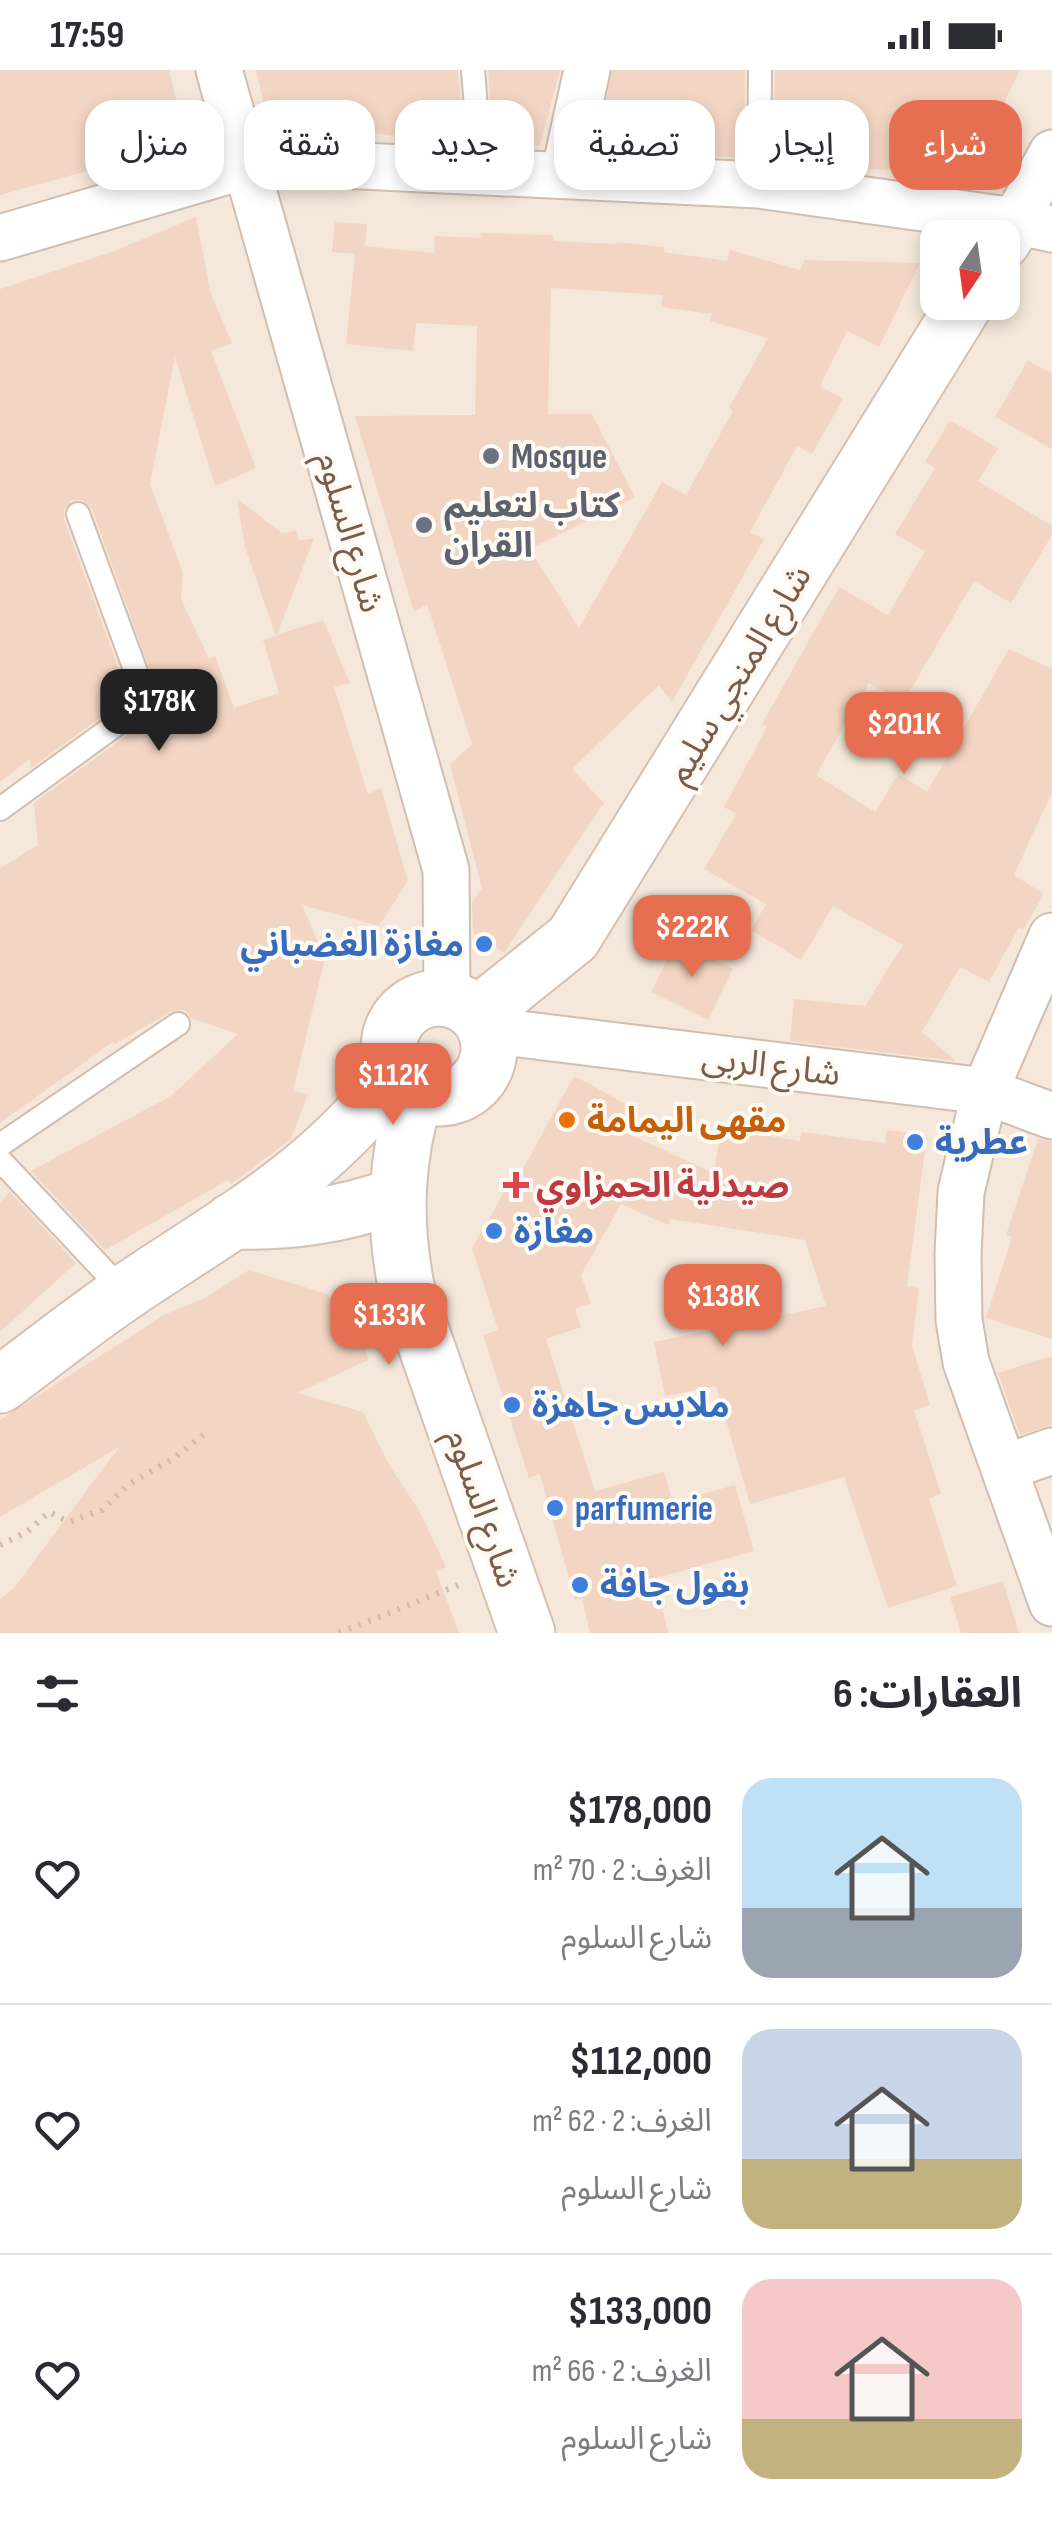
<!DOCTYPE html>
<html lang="ar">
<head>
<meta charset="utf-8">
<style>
  :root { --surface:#fff; --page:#f7f7f7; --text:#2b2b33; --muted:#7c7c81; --line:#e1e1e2; --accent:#e76f51 }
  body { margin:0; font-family:"Sofia Sans Condensed","Noto Sans Arabic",sans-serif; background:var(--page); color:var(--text); direction:rtl; height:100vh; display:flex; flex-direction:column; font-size:38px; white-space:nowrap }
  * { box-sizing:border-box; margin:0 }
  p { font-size:32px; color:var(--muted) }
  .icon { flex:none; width:55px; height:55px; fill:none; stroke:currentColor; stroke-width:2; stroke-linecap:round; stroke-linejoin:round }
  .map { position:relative; height:1563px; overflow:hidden; direction:ltr }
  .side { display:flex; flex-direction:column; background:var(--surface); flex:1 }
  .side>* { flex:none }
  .banner { position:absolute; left:30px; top:30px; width:992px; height:90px; direction:rtl; display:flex; gap:20px }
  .needle { width:65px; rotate:193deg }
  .fabs { position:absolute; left:920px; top:150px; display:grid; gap:20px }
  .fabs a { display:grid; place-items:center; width:100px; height:100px; border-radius:20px; background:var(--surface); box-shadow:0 5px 15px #0003; font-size:50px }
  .price { position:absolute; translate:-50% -85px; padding:0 22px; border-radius:20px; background:var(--accent); color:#fff; font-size:32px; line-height:65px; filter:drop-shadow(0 2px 5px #0008) }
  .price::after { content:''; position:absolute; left:50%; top:60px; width:30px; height:22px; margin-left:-15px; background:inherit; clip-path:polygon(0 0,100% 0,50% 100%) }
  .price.current { background:#222; color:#fff }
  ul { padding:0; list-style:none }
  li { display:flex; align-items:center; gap:30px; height:250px; padding:0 30px }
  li+li { border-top:2px solid var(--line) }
  li span { display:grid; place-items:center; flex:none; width:280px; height:200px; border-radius:30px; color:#555 }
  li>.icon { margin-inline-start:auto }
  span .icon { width:120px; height:120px; fill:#fffc; stroke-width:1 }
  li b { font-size:42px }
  h2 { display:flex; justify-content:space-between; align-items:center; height:120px; padding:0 30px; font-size:42px }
  .chip { padding:0 35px; border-radius:30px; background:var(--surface); box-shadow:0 5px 15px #0003; font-size:35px; line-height:90px }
  .chip.current { background:var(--accent); color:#fff }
  .status { display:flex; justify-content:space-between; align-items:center; height:70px; padding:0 50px; background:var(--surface); direction:ltr }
  .status svg { height:28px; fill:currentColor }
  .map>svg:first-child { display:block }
  .residential { fill:#f5e8da; fill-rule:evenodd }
  .building { fill:#f3d5c3; fill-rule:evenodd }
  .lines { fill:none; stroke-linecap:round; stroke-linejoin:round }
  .lane-casing { stroke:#d1beb0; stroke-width:26 }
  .street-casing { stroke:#d1beb0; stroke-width:49 }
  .secondary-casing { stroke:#d6c0b0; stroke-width:59 }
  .path { stroke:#d9b8a5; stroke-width:6; stroke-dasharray:2.5 8; stroke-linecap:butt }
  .lane { stroke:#fff; stroke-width:22 }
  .street { stroke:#fff; stroke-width:45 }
  .secondary { stroke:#fff; stroke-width:55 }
  .worship-dot { fill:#6b7280; stroke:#fffaf3; stroke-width:4 }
  .shop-dot { fill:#3f7fe0; stroke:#fffaf3; stroke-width:4 }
  .food-dot { fill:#e8710a; stroke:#fffaf3; stroke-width:4 }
  .health-dot { fill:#e0444e; stroke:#fffaf3; stroke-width:4 }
  .labels { text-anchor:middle; stroke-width:8; stroke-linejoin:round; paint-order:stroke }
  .worship-label { font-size:35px; font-weight:bold; fill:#5b616d; stroke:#fffaf3; text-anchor:start }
  .street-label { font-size:35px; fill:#7a5c4d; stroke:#fffaf3 }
  .shop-label { font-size:35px; font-weight:bold; fill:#366cbe; stroke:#fffaf3; text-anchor:start }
  .food-label { font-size:35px; font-weight:bold; fill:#c56008; stroke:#fffaf3; text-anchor:start }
  .health-label { font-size:35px; font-weight:bold; fill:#be3a42; stroke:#fffaf3; text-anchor:start }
</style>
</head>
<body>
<div class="status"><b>17:59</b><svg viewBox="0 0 49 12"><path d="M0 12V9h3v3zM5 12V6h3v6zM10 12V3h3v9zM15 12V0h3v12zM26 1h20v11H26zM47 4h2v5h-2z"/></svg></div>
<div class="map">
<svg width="1052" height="1563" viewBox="0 0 1052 1563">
  <rect width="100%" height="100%" fill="#fdf6ec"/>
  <path class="residential" d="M0,0h1052v1563h-1052zM938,168h64v64h-64z"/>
  <path class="building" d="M0,0h169l15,61 -42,11 3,13 -145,40z
    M256,0h202l6,73 -127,-14 -67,3z
    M488,0h72l-20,75 -46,1z
    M612,0h133l-1,88 -148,-7z
    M775,0h245l-51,106 -53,-26 -10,21 -92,-5 -40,-5z
    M196,147l15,77 21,49 -21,8 45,117 -41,18 -40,-129 -25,127 33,89 -2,26 28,60 6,-3 19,52 45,-15 -16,-53 13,-4 -31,-89 -8,-48 45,34 14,-2 3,10 15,-3 -37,97 46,-15 27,63 -16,4 34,107 13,-6 27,93 -29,45 -77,-21 23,53 -32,133 15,3 -17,45 -60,45 -3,-4 -123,70 -74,-79 140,-75 67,-62 -47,-16 -7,-8 -12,1 -57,33 -2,-2 -113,81v-255l38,-23 -4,-42 122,-89 6,-9 -70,-196 -10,-9h-10l-8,10v9l65,178 -98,71 -1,-9 -30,23v-493l114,-38z
    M335,152l32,2 -2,22 69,7 1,-17 46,2 -1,-5 73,2v6l63,3 1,-2 47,5v5l63,9 3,-11 70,20 5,-10 115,3 -41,84 -32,-16 -27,55 23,13 -31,55 -15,-8 -47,86 14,7 -92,163 -13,-17 -87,84 32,34 -100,150 -31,-21 -1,-30 10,-14 -32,-123 22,-21 -45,-140 -13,8 -59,-196 120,-1 2,-89 -61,-3 -3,28 -67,-7 9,-90 -23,-2zM551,218l112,7 -2,12 51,7 -2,7 58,17 -39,70 4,3 -47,84 -24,-13 -83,146 -49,-79 105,-52 -43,-83h-44z
    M1028,290l24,14v75l-57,-32z
    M950,350l48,28 -20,33 74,45v9l-41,68 -37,-22 -71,122 -34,-20 -53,92 59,37 23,-38 29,18 82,-143 43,20v123l-38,83 30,19 -21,36 -4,-3 -30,55 -29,-15 -38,65 34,29 -166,-20 4,-42 71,7 38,-61 -70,-39 -32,54 -50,-30 15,-26 -62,-35 32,-55 -12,-7 43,-80 -5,-3 77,-137 49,28 37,-64 -30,-17 40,-66 -10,-6z
    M677,870l56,29 -25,51 -57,-28z
    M574,1006l56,30 -12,23 96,44 7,-45 79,13 1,-9 84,11 2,-13 40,5 -20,151 12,2 -7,57 18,60 -16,5 27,84 -12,4 28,88 -69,22 -44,-131 -94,27 -34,-118 -51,10 -11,-54 172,-36 -21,-66 -135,-21 -2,6 -47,-21 -40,71 10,28 -16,6 6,18 -35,12 49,152 69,-19 9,30 62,-17 19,66 -98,27 12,55h-78l-8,-35 -7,2 -35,-126 -11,4 -46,-143 15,-5 -26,-82 44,-76 4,2z
    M1038,1069l14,3v197l-66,-21 26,-81 -6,-2z
    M10,1122l66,71 -76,69v-130z
    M249,1200l75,23 33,21 11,46 -71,33 66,19 25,51 32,49 26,55 -10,4 23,62h-459v-34l14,-11 105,-141 -119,70v-97l164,-105 41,-17z
    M1052,1286v69l-32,10 -22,-62z
    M1003,1511l16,52h-58l-11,-36z"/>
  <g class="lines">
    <defs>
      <path id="lane" d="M473,0l8,102
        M759,115l1,-115
        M0,739l147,-107 -69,-188
        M0,1075l178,-121
        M0,1090l124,132"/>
      <path id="street" d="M219,0l227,800 1,129
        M564,105l23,-105
        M1015,151l37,-68
        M0,168l245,-72 32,-4 482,23 256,36 37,8
        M1052,866l-67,155 -24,101 -3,62 1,66 7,42 86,241
        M486,960l499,61 67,25
        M1004,1398l48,-17"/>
      <path id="secondary" d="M1002,172l13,-21
        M389 978a50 50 0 1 1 100 0a50 50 0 1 1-100 0Z
        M477,945l96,-77 393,-636
        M416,1022c-21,68 -23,130 -9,199l120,342
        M232,1151c59,2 109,-6 164,-25
        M0,1315c43,-32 85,-66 130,-96 95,-64 200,-121 265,-217"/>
    </defs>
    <use href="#lane" class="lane-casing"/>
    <use href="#street" class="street-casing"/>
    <use href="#secondary" class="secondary-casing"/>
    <path class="path" d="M0,1475l27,-13 22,-20 20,10 33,-12 26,-25 46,-27 34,-27
      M339,1563l122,-49"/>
    <use href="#lane" class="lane"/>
    <use href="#street" class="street"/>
    <use href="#secondary" class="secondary"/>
  </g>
  <g class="worship-dot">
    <circle cx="491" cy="386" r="10"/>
    <circle cx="424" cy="455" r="10"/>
  </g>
  <g class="shop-dot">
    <circle cx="484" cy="874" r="10"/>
    <circle cx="915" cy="1072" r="10"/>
    <circle cx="494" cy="1161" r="10"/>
    <circle cx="512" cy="1335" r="10"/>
    <circle cx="555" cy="1438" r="10"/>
    <circle cx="580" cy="1515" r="10"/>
  </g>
  <circle class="food-dot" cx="567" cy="1050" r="10"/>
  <path class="health-dot" d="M511 1100h10v10h10v10h-10v10h-10v-10h-10v-10h10z"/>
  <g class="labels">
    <g class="worship-label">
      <text x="511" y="398">Mosque</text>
      <text x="444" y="447">كتاب لتعليم<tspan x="444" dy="40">القران</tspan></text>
    </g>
    <g class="street-label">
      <text transform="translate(351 462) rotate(74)" y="12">شارع السلوم</text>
      <text transform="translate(738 604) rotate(-59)" y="12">شارع المنجي سليم</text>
      <text transform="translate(771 995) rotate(7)" y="12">شارع الربى</text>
      <text transform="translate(484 1438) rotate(71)" y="12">شارع السلوم</text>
    </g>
    <g class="shop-label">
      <text x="464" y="886" text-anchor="end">مغازة الغضباني</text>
      <text x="935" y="1084">عطرية</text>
      <text x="514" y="1173">مغازة</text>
      <text x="532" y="1347">ملابس جاهزة</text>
      <text x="575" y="1450">parfumerie</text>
      <text x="600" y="1527">بقول جافة</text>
    </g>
    <g class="food-label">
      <text x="587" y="1062">مقهى اليمامة</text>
    </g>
    <g class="health-label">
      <text x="536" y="1127">صيدلية الحمزاوي</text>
    </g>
  </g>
</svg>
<div class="fabs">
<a><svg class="needle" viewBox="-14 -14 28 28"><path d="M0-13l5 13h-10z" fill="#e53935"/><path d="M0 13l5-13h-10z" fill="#7c7c81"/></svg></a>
</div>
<b class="price current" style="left:159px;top:684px">$178K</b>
<b class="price" style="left:904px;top:707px">$201K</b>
<b class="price" style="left:692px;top:910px">$222K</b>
<b class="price" style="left:393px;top:1058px">$112K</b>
<b class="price" style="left:723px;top:1279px">$138K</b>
<b class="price" style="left:389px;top:1298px">$133K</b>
<div class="banner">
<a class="chip current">شراء</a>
<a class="chip">إيجار</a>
<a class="chip">تصفية</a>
<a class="chip">جديد</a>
<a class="chip">شقة</a>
<a class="chip">منزل</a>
</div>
</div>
<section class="side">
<h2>العقارات: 6<svg class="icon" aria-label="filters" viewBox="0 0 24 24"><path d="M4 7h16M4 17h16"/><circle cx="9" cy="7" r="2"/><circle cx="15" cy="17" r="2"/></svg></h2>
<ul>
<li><span style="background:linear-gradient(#bfe0f5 65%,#9aa5b1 0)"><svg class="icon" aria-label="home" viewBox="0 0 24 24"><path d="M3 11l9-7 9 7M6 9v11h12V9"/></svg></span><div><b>$178,000</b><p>الغرف: 2 · 70 m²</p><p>شارع السلوم</p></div><svg class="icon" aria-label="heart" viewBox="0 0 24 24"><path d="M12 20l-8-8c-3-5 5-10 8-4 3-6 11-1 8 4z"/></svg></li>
<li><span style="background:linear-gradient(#c9d6e8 65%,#c2b280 0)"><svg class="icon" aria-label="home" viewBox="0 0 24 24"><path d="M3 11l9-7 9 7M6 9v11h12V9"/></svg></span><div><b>$112,000</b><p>الغرف: 2 · 62 m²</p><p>شارع السلوم</p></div><svg class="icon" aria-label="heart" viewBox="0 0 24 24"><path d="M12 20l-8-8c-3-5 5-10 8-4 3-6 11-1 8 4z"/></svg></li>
<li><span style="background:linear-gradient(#f6c9c9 70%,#c2b280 0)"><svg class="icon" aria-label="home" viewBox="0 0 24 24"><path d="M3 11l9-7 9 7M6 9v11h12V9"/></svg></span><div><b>$133,000</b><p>الغرف: 2 · 66 m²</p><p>شارع السلوم</p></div><svg class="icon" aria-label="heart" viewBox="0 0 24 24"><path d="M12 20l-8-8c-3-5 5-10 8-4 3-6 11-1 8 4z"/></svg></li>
</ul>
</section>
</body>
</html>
